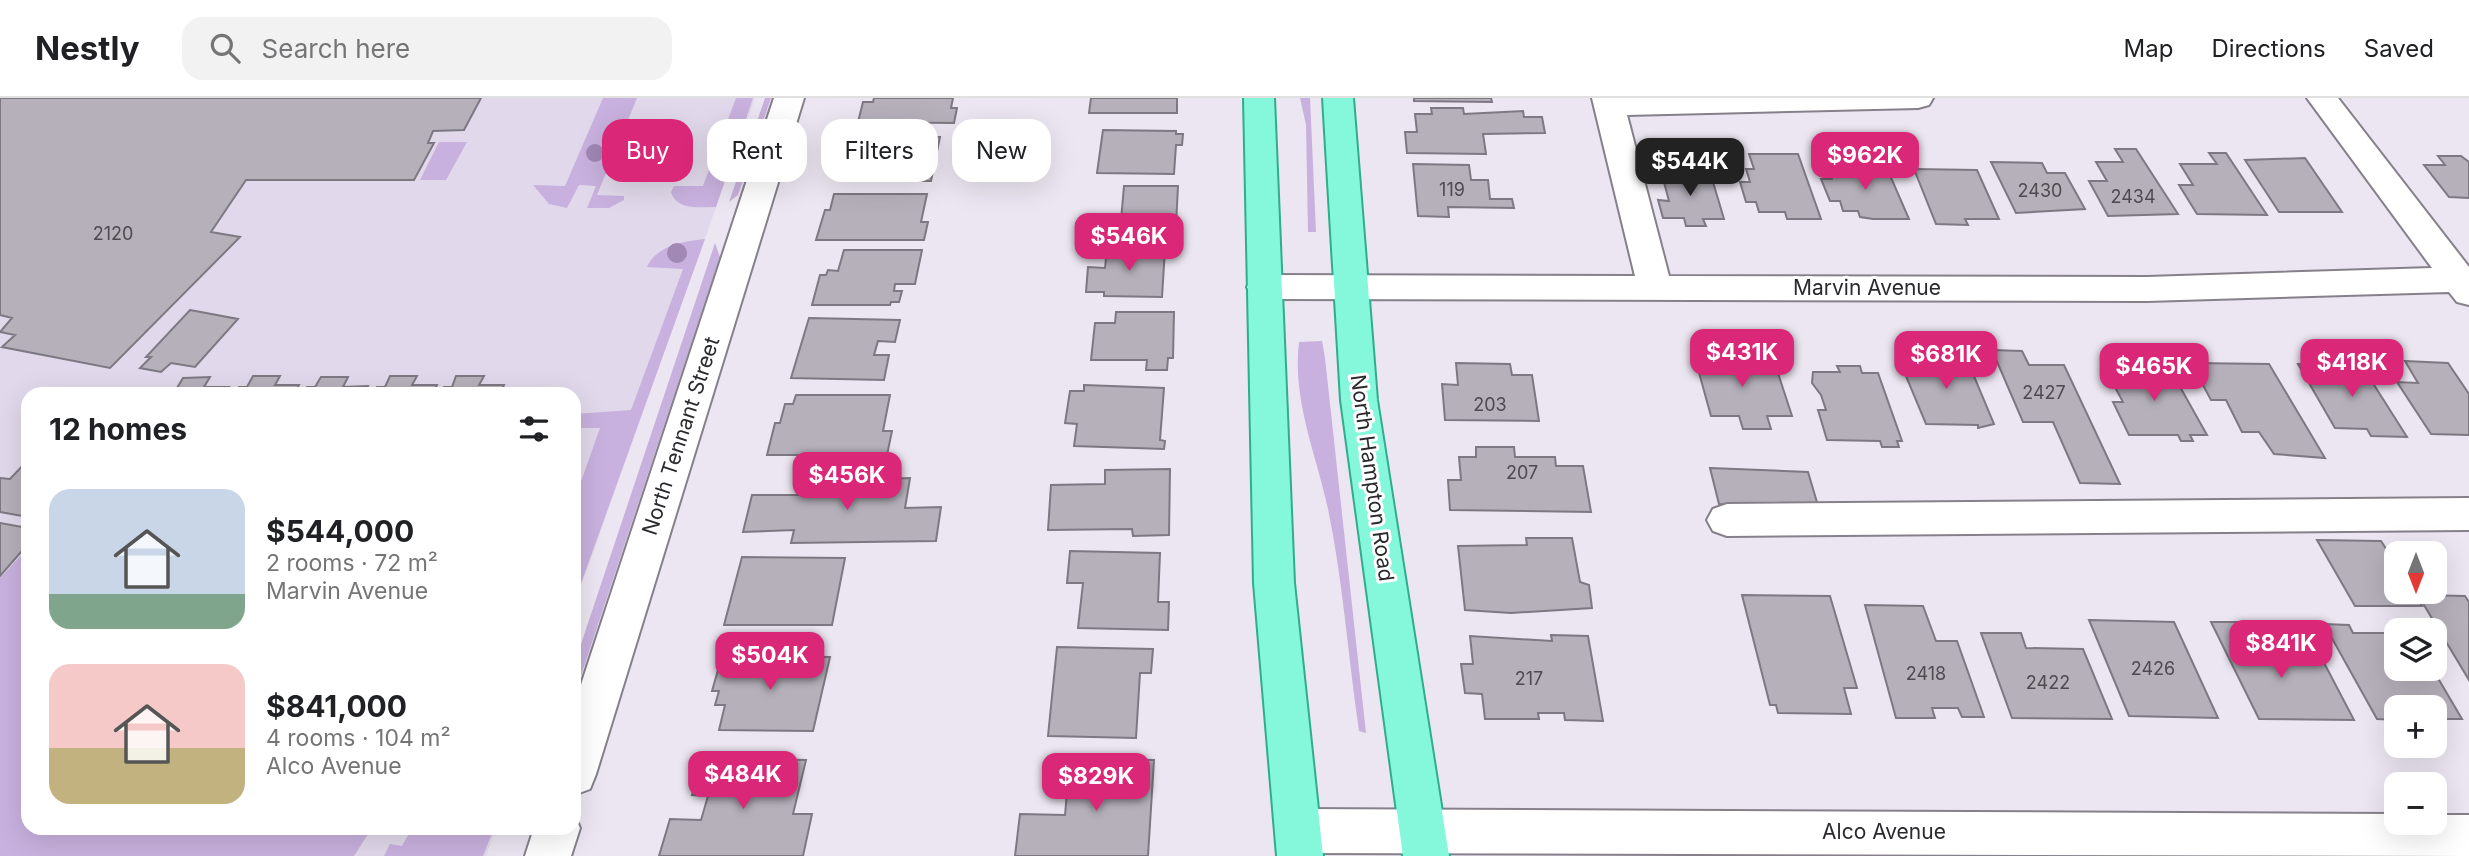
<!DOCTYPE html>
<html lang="en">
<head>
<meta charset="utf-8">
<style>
  :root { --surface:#fff; --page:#f2f2f2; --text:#202124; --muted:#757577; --line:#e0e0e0; --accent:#db2777 }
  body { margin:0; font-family:Inter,sans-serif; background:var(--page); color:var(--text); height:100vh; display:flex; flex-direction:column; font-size:26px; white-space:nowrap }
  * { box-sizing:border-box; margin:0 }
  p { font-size:23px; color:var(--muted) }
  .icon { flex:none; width:38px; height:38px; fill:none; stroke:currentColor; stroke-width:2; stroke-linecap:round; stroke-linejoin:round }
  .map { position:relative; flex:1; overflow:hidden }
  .drawer { position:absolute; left:21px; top:289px; width:560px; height:448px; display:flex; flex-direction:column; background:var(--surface); border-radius:21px; box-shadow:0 7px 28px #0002 }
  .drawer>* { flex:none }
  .top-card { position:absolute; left:602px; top:21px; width:665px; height:63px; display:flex; gap:14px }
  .needle { width:46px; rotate:180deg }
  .buttons { position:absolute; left:2384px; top:443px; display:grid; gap:14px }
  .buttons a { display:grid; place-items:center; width:63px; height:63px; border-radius:14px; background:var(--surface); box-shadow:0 7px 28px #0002; font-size:35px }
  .price { position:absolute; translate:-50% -60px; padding:0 16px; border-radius:14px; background:var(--accent); color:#fff; font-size:23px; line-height:46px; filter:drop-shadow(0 2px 4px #0008) }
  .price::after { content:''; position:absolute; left:50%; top:42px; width:21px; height:16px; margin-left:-10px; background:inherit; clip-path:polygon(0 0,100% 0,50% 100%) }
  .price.current { background:#222; color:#fff }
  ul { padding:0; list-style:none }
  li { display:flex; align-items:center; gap:21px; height:175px; padding:0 28px }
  li span { display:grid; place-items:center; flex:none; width:196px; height:140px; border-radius:21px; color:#555 }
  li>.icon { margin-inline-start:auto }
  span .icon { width:84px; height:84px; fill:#fffc; stroke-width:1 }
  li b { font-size:30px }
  h2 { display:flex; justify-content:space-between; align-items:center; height:84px; padding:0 28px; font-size:30px }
  .chip { padding:0 24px; border-radius:21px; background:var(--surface); box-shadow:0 7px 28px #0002; font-size:24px; line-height:63px }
  .chip.current { background:var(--accent); color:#fff }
  header { display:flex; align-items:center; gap:42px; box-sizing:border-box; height:98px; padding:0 35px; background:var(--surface); border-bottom:2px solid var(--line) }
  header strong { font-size:33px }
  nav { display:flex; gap:38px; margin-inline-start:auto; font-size:24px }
  .search { width:490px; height:63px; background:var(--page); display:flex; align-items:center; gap:18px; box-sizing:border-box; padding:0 24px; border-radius:21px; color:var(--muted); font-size:26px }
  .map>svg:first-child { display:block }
  .built { fill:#e1d9eb }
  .green { fill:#c8b1de }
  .building { fill:#b5b0ba; stroke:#7d7882; stroke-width:2 }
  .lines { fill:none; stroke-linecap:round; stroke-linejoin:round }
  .minor-casing { stroke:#85808a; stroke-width:4 }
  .major-casing { stroke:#31ac8e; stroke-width:4 }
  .minor { fill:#fff; fill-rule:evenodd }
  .major { fill:#85f7db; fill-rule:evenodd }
  .tree { fill:#a188b5 }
  .labels { text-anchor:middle; stroke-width:6; stroke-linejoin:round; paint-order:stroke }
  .number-label { font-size:18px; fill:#4e4b50 }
  .street-label { font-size:21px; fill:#2b292d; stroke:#fff }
</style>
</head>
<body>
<header>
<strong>Nestly</strong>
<div class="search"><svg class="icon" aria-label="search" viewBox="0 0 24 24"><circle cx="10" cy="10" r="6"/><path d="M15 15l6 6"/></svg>Search here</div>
<nav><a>Map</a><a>Directions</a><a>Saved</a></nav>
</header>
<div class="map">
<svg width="2469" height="758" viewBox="0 0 2469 758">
  <rect width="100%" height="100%" fill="#ebe6f1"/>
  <path class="built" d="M0,0h755l-181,508v-212h-546v434h468l-10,28h-486z"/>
  <path class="green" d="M603,0h34l-40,97 27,1v4l-15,8h-22l9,-22 -17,-1 -12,23 -18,-4 -16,-19 32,1z
    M736,0h17l-37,109c-16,0 -39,4 -45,-15l3,-6h29z
    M765,0h6l-33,97 -9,7z
    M1300,0h10l6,134h-8l-2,-107z
    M439,44h28l-21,38h-26z
    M705,141l-131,364v-102l26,-73h-26v-14l57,-4 52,-141 -36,-2c9,-21 36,-26 58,-28z
    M715,145l5,14 -146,440v-32z
    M1322,243l3,17 41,375 -7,-2c-11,-74 -16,-150 -31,-222 -12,-56 -36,-109 -29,-167z
    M28,450v280h344l-18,28h-354v-278z
    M412,730h82l-11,28h-99l6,-12 12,2z"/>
  <path class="building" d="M0,0h481l-17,32 -31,1 -5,12h6l-20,37h-168l-35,52 29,5 -130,131 -108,-21 13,-12 -15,-3 12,-14 -12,-3z
    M874,0h79l-2,10h6l-3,15 -96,-1 5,-20h10z
    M1091,0h86v15h-88z
    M1414,0h77l1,4 -78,-1z
    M1431,10h32l1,6 59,-3 1,6h18l3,16 -62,1 3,20 -79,-1 -2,-21h12l-2,-18h17z
    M1103,32l73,1v3h7l-1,11h-6l-2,29 -77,-1z
    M857,38l83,1 -9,44 -88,-1 1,-5h-10l7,-28 14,-2z
    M2115,51h21l42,65 -70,2 -19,-35h18l-11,-19h27z
    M2209,55h17l41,62 -70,-1 -18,-29h14l-13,-21h37z
    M1749,56h49l23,65h-34l-2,-7h-26l-3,-10h-10l-6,-20h10l-4,-13h8z
    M2438,58h23l8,6v36l-20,-1 -25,-32h21z
    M2305,60l37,54h-63l-34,-52z
    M1991,64l51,1 5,10h18l20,36 -69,4z
    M1413,66l56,1 2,15h17l2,19h22l2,9 -66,-1 1,10 -31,-1z
    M1828,68h58l23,53h-36l-13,-2 -2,-6h-15l-3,-10h-10l-9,-22h11z
    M1914,71l63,1 22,49h-34l3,6 -32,-1z
    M1661,73l49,1 14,47h-21l3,7h-20l-2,-8h-21l-5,-18 11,1z
    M1124,88h54l-2,39h-11l-1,8 -44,-1z
    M834,96h93l-6,28h7l-4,18h-108l9,-30h5z
    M1107,150l58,1 -3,48 -58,-1v-4h-18l2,-25 17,1z
    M844,152h78l-7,34h-20l-1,7h8l-3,11h-8l-1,3h-78l8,-30h6l2,-5 10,1z
    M190,212l48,9 -43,48 -24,-4 -10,9 -21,-4 11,-11h-5z
    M1116,214h58l-1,46h-5l-1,12h-21l1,-10h-56l4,-37h20z
    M809,220l91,2 -5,22 -17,-1 -4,14h15l-5,25 -93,-2z
    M1992,252l30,1 7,14h35l56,119 -40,-1 -27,-61h-30z
    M1693,253h37l1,3h9l1,5h5l2,5h27l17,52h-25l4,13h-28l-4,-13h-28z
    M1898,259h68l28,67 -16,4v-3l-52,-1z
    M2405,263l43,2 21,31v41l-38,-1 -34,-52 21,1z
    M1456,265l54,1 2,11h20l7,46 -94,-1 -3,-36 16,1z
    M2191,265l78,1 56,94 -51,-4 -15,-22h-17l-16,-32h-15z
    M2298,266l70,3 6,10h-5l38,60 -36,-1 -4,-7 -32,-1z
    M1837,268h23l2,7h16l24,68h-5l2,6h-17l-2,-6 -53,-1 -9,-30h8l-5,-15 -9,-12 1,-11h27z
    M2104,269h64l6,11h7l5,7h-7l28,50h-17l3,6h-12l-3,-6h-49l-16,-33h10z
    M253,278h27l-5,9h24l-5,9h-59l4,-7h8z
    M390,278h27l-5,9h25l-4,9h-60l4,-7h8z
    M456,278h28l-5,9h25l-4,9h-60l4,-7h8z
    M210,279l-6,10h25l-4,7h-60l4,-6h8l6,-10z
    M321,279h27l-5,10 25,-1 -4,8h-60l3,-7h8z
    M1084,287l80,3 -4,52 5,1 -1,8 -90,-3 3,-22 -12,-1 5,-32h14z
    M796,297h94l-7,36h9l-5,24h-120l8,-32h5l5,-19h8z
    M1476,349h38l1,10h40l1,9h27l8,46 -141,-2 -2,-30h13l-2,-23h17z
    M28,362v57l-28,-5v-34l10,1z
    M1710,370l98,4 11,37 -100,-5z
    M883,371l-2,10 29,-1 -5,30 36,-1 -5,34 -145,2 3,-13 -51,2 9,-37h70l5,-25z
    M1170,371l-1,66 -36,1 -1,-7 -84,1 3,-45 54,-1v-14z
    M0,425l28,5v16l-28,32z
    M1526,440h46l8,44 9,3 3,23 -81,5 -46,-3 -7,-64 69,-1z
    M2317,442l64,1 15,23v28h17l9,14h-67z
    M1070,453l90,2 -2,49h11l-1,28 -90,-2 5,-45h-16z
    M742,459l103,1 -13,67h-108z
    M1742,497l88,1 27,92h-13l7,26 -73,-1 -2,-8h-6z
    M2418,497l47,1 4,6v78z
    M1865,507l58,1 13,35h21l27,76h-22l-4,-9h-26l3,10h-39z
    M2089,522l85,2 44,96 -89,-2z
    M2211,524h36l18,35h56l33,63 -95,-1z
    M2324,526l25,1 4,8h43v35h36l30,51h-20l-8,-12h-38v13l-19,-1z
    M1981,535h40l5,15 57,1 29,70 -100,-1z
    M1551,537l37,1 15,85 -38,-1 -1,-7h-26l1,6h-54l-3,-25 -17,-1 -4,-29h12l-3,-28 82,5z
    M1057,549l96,2 -2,24h-11l-4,65 -88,-2z
    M722,558l108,1 -17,74 -94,-1 6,-25h-10l4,-14h-7z
    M702,660l104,2 -13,54h19l-9,42h-144l11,-37 31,1 7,-24 -16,-1z
    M1070,661l84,1 -6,96h-133l5,-42 45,1z"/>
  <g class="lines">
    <defs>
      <path id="minor" d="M774,0h30l-208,676 -6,15 -16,6v-89z
        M1592,0h341l-4,7 -11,3 -291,7 42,161 478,1 285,-9 -125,-170h31l131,169v38l-12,-3 -8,-10 -302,9 -883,-2 -12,-3 -5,-9 5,-9 12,-3 371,1z
        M2469,400v32l-742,6 -14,-5 -6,-11 6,-11 14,-5z
        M1298,711l1098,5v8h38v-7h35v41l-1171,-3 -16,-6 -7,-16 7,-16z
        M574,716l6,14 -9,28h-46l9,-28h40z"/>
      <path id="major" d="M1244,0h30l20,485 29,273h-46l-23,-273z
        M1323,0h30l24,302 72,456h-46l-62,-456z"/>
    </defs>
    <use href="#minor" class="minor-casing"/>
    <use href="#major" class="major-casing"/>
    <use href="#minor" class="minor"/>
    <use href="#major" class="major"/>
  </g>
  <g class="tree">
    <circle cx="595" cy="55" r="9"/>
    <circle cx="677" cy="155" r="10"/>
  </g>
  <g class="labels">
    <g class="number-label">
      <text x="1452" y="98">119</text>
      <text x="2040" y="99">2430</text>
      <text x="2133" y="105">2434</text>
      <text x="113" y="142">2120</text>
      <text x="2044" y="301">2427</text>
      <text x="1490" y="313">203</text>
      <text x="1522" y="381">207</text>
      <text x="2153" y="577">2426</text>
      <text x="1926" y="582">2418</text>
      <text x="1529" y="587">217</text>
      <text x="2048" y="591">2422</text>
    </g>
    <g class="street-label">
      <text x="1867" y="197">Marvin Avenue</text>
      <text transform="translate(681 338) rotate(-72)" y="7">North Tennant Street</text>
      <text transform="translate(1372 380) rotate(82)" y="7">North Hampton Road</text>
      <text x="1884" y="741">Alco Avenue</text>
    </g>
  </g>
</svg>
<div class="buttons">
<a><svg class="needle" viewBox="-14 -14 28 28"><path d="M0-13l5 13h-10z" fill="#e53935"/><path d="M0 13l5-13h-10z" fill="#757577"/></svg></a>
<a><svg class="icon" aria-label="layers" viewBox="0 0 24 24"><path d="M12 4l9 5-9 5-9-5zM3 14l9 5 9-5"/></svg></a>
<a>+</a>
<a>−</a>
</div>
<b class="price" style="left:1865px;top:94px">$962K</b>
<b class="price current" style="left:1690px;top:100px">$544K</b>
<b class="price" style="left:1129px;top:175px">$546K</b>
<b class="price" style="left:1742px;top:291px">$431K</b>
<b class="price" style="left:1946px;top:293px">$681K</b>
<b class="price" style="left:2352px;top:301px">$418K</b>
<b class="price" style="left:2154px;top:305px">$465K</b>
<b class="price" style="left:847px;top:414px">$456K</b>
<b class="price" style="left:2281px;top:582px">$841K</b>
<b class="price" style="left:770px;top:594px">$504K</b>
<b class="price" style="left:743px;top:713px">$484K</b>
<b class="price" style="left:1096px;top:715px">$829K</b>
<div class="top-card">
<a class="chip current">Buy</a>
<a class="chip">Rent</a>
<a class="chip">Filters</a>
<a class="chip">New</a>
</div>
<section class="drawer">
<h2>12 homes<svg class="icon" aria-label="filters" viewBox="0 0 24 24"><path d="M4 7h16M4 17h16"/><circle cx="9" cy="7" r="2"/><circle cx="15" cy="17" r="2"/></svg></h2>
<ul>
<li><span style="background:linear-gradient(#c9d6e8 75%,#7fa58c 0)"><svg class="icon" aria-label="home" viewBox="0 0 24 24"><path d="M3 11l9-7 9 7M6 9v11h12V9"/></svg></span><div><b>$544,000</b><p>2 rooms · 72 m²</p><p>Marvin Avenue</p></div></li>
<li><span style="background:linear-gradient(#f6c9c9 60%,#c2b280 0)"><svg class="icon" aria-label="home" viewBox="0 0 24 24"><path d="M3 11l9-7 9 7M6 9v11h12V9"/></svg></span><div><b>$841,000</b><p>4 rooms · 104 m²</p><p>Alco Avenue</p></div></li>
</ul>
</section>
</div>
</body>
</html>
